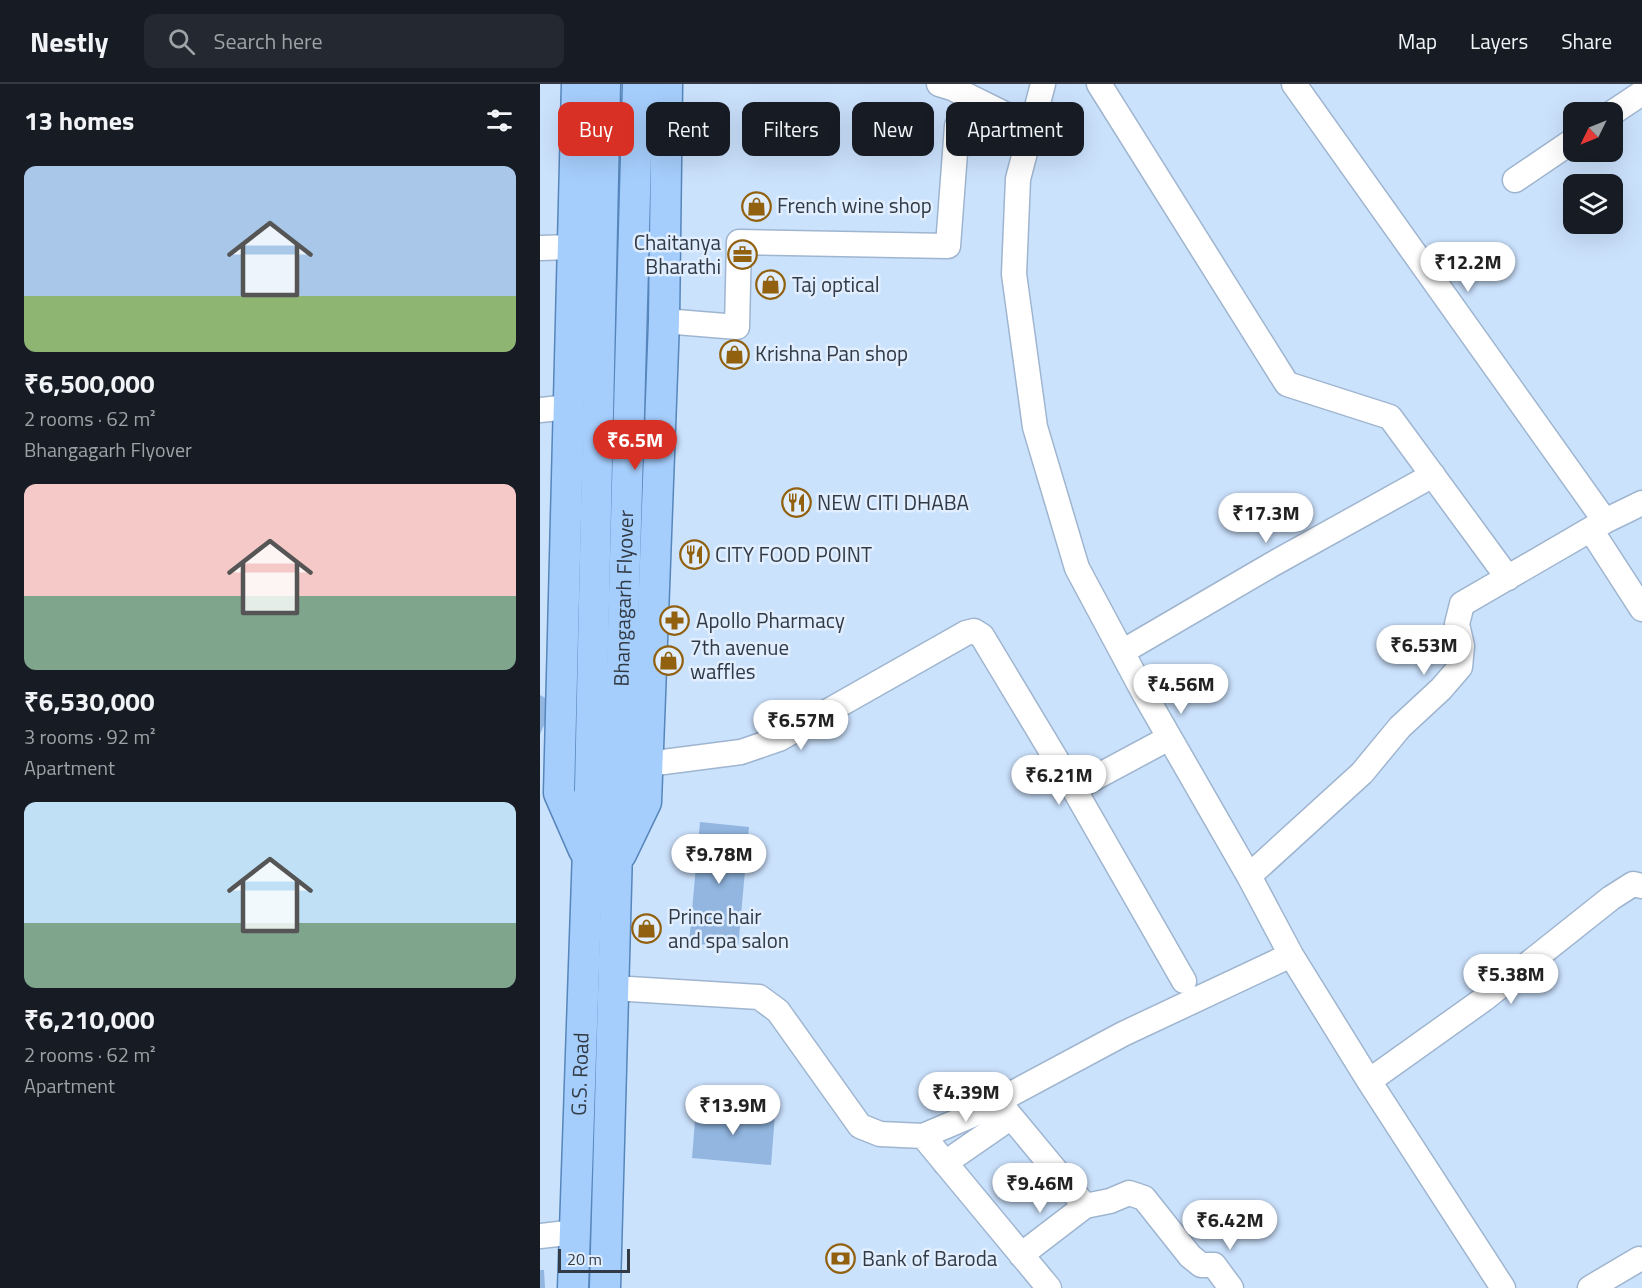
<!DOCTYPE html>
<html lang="en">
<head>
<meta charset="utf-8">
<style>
  :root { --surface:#171b24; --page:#242831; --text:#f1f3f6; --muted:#9ea1a6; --line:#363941; --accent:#d93025 }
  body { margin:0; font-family:"Titillium Web",sans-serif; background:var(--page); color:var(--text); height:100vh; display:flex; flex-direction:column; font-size:22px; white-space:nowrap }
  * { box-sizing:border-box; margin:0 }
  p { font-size:20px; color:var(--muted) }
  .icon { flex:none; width:33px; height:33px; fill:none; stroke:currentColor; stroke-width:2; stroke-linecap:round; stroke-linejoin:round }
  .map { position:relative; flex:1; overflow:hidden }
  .panel { display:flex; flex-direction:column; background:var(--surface); width:540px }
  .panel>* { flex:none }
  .hud { position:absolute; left:18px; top:18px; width:570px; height:54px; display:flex; gap:12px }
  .needle { width:39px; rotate:227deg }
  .tools { position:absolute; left:1023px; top:18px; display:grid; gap:12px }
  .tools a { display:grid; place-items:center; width:60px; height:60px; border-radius:12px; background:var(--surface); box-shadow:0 6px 24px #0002; font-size:30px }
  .scale { position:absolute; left:18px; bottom:15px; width:72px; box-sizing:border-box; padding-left:6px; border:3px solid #323b45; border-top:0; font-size:16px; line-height:21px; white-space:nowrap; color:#323b45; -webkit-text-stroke:4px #e0eeff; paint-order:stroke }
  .price { position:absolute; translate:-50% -51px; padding:0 14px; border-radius:21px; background:#fff; color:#222; font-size:20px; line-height:39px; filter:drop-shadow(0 2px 3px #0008) }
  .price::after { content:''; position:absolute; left:50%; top:36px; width:18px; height:14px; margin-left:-9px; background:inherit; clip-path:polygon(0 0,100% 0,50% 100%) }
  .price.selected { background:var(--accent); color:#fff }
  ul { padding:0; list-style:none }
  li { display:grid; align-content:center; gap:12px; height:318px; padding:0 24px }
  li span { display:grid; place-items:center; height:186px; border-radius:12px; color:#555 }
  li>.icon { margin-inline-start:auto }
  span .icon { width:108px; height:108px; fill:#fffc; stroke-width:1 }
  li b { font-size:26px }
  h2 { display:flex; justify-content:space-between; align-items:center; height:72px; padding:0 24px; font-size:26px }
  .tag { padding:0 21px; border-radius:12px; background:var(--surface); box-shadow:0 6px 24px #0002; font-size:21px; line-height:54px }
  .tag.selected { background:var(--accent); color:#fff }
  header { display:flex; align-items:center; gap:36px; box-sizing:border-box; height:84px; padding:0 30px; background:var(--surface); border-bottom:2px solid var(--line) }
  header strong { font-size:28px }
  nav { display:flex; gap:33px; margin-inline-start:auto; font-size:21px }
  .search { width:420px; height:54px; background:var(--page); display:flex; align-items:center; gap:15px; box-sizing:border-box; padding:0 21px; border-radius:12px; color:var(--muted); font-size:22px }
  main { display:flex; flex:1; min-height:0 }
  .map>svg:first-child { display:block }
  .building { fill:#92b6e0 }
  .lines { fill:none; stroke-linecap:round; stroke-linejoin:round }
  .minor-casing { stroke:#9fb5cf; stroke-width:27 }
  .major-casing { stroke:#5686bb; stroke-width:33 }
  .minor { stroke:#fff; stroke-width:24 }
  .major { stroke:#a6cefc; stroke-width:30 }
  .labels { text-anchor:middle; stroke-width:5; stroke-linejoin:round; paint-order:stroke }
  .poi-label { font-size:21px; fill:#323b45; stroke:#e0eeff; text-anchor:start }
  .street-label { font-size:21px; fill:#323b45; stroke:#e0eeff }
</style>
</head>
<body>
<header>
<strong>Nestly</strong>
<div class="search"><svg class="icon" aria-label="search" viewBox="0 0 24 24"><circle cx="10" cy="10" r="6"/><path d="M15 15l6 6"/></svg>Search here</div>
<nav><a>Map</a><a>Layers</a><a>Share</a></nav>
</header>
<main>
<section class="panel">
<h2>13 homes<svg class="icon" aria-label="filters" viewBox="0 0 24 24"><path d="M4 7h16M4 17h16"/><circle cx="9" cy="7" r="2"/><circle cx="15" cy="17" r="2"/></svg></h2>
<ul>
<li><span style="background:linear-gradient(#a9c7e8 70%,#8fb573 0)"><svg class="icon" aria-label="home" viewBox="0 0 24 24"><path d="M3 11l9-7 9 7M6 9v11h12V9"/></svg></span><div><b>₹6,500,000</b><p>2 rooms · 62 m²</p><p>Bhangagarh Flyover</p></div></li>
<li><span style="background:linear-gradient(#f6c9c9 60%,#7fa58c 0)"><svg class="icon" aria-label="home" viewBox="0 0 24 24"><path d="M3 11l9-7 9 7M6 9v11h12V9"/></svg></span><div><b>₹6,530,000</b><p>3 rooms · 92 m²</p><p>Apartment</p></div></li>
<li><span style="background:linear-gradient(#bfe0f5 65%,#7fa58c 0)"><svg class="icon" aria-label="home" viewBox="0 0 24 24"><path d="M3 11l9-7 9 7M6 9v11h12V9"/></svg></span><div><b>₹6,210,000</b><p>2 rooms · 62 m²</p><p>Apartment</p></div></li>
</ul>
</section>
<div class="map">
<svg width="1102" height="1204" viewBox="0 0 1102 1204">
  <rect width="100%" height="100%" fill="#cbe2fd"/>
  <path class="building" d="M0,611l15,8 -15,31z
    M160,738l49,5 -11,121 -49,-5z
    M156,1024l79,7 -4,50 -79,-7z
    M0,1186h4l1,18h-5z"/>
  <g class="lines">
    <defs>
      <path id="minor" d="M399,0l13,4 79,39
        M503,0l-25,95 -4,95 21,153 42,141 68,127 104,181 42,79 78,126 134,207
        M559,0l188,300 103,33 118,161
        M754,0l311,437 37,-18
        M1072,29l30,-20
        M975,96l59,-40
        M0,164l32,-1
        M124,237l73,6 2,-85 209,4 9,-120
        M0,326l29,-3
        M1051,446l51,79
        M582,568l149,-87 162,-90
        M108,680l93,-12 38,-13 187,-106 8,-2 8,5 92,153 110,192
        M534,705l95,-51
        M709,792l113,-103 38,-46 41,-38 19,-22 2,-21 -5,-22 5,-20 143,-83
        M73,904l146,9 19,14 82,115 20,8 43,2 47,-20 153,-82 168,-79
        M829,997l115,-82 127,-101 22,-14 9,2
        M458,1017l87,105 25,-5 19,-8 15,5 46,58 11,9h13l17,23
        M383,1052l126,152
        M405,1079l65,-45
        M0,1152l35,-4
        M481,1171l64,-49
        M1050,1204l49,-29"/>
      <g id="major">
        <path d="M37,0l-18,709 25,57"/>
        <path d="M81,770l25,-52 18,-481 3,-237"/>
        <path id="s1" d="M33,1204l17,-497 15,-707"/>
        <path id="s2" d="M65,1204l33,-1204"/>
      </g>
    </defs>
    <use href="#minor" class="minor-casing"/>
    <use href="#major" class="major-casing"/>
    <use href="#minor" class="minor"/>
    <use href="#major" class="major"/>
  </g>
  <defs>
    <symbol id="shop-ring" viewBox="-11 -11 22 22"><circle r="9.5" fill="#e0eeff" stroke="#91610f" stroke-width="1.5"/><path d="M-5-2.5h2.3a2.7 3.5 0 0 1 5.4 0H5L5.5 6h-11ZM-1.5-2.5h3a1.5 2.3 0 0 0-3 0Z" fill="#91610f"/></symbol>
    <symbol id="office-ring" viewBox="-11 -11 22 22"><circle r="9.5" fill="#e0eeff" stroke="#91610f" stroke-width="1.5"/><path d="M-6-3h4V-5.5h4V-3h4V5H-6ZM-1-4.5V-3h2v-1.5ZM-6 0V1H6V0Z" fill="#91610f"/></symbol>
    <symbol id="restaurant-ring" viewBox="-11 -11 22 22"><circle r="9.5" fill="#e0eeff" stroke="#91610f" stroke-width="1.5"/><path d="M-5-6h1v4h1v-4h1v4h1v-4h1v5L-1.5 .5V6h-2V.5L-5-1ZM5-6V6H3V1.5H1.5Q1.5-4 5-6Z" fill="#91610f"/></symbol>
    <symbol id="pharmacy-ring" viewBox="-11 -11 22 22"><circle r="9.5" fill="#e0eeff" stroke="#91610f" stroke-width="1.5"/><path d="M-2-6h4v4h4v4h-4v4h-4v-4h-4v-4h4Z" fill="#91610f"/></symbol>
    <symbol id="bank-ring" viewBox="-11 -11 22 22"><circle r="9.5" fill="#e0eeff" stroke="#91610f" stroke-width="1.5"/><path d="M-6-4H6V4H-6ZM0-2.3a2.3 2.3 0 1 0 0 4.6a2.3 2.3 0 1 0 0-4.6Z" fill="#91610f"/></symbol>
  </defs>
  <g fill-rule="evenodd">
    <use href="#shop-ring" x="200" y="106" width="33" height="33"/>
    <use href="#office-ring" x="186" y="154" width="33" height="33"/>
    <use href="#shop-ring" x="214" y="184" width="33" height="33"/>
    <use href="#shop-ring" x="178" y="254" width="33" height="33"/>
    <use href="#restaurant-ring" x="240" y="402" width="33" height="33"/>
    <use href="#restaurant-ring" x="138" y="454" width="33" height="33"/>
    <use href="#pharmacy-ring" x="118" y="520" width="33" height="33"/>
    <use href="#shop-ring" x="112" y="560" width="33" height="33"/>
    <use href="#shop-ring" x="90" y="828" width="33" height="33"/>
    <use href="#bank-ring" x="284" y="1158" width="33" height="33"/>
  </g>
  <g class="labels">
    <g class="poi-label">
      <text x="237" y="129">French wine shop</text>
      <text x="181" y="166" text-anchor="end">Chaitanya<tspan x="181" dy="24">Bharathi</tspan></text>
      <text x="252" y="208">Taj optical</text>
      <text x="215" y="277">Krishna Pan shop</text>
      <text x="277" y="426">NEW CITI DHABA</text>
      <text x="175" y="478">CITY FOOD POINT</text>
      <text x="156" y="544">Apollo Pharmacy</text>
      <text x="150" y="571">7th avenue<tspan x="150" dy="24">waffles</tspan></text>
      <text x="128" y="840">Prince hair<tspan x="128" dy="24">and spa salon</tspan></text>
      <text x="322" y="1182">Bank of Baroda</text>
    </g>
    <g class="street-label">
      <text dy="7" stroke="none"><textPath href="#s2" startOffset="690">Bhangagarh Flyover</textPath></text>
      <text dy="7" stroke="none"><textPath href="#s1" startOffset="214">G.S. Road</textPath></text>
    </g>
  </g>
</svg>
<div class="tools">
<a><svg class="needle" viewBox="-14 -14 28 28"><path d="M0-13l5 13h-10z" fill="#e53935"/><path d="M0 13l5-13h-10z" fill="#9ea1a6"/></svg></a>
<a><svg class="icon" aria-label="layers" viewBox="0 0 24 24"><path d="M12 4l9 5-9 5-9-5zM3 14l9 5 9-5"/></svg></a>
</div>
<div class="scale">20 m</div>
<b class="price" style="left:928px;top:209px">₹12.2M</b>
<b class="price selected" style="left:95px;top:387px">₹6.5M</b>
<b class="price" style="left:726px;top:460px">₹17.3M</b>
<b class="price" style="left:884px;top:592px">₹6.53M</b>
<b class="price" style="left:641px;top:631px">₹4.56M</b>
<b class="price" style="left:261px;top:667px">₹6.57M</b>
<b class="price" style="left:519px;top:722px">₹6.21M</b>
<b class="price" style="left:179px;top:801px">₹9.78M</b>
<b class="price" style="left:971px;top:921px">₹5.38M</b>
<b class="price" style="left:426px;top:1039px">₹4.39M</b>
<b class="price" style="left:193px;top:1052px">₹13.9M</b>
<b class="price" style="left:500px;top:1130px">₹9.46M</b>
<b class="price" style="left:690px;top:1167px">₹6.42M</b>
<div class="hud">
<a class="tag selected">Buy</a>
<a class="tag">Rent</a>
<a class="tag">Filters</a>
<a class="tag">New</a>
<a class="tag">Apartment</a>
</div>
</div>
</main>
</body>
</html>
